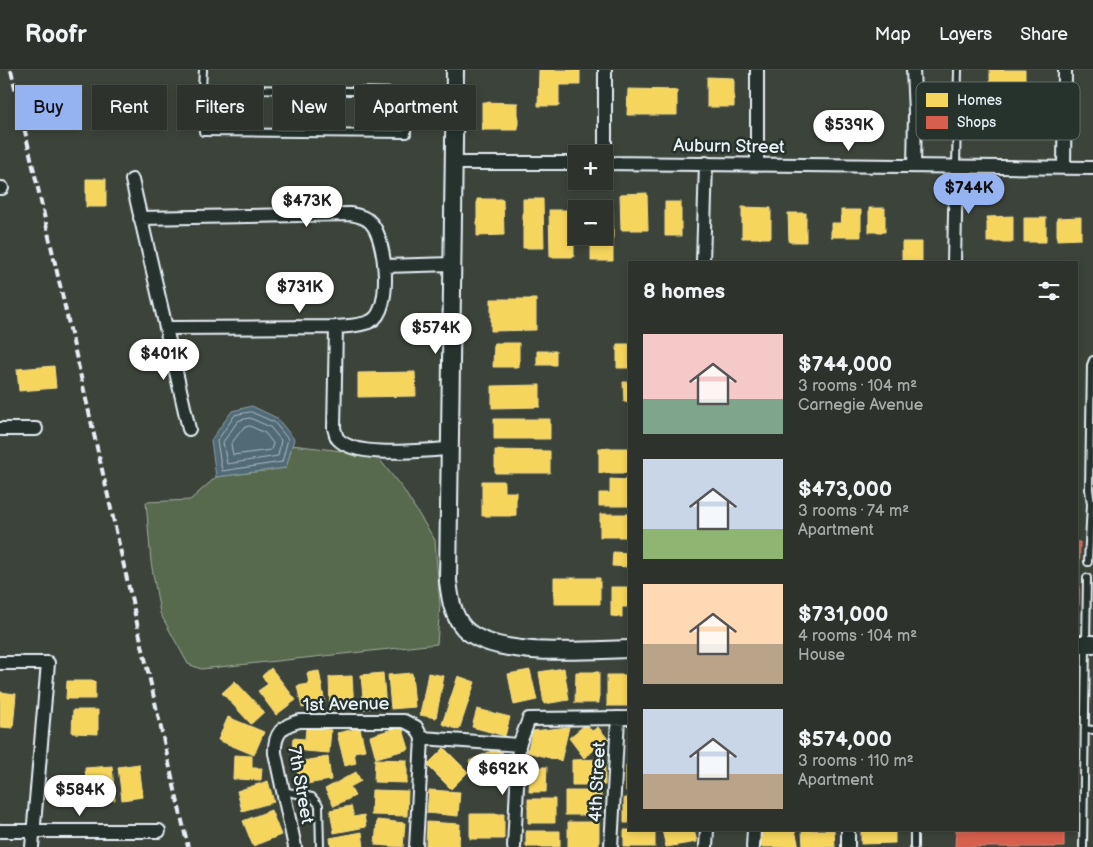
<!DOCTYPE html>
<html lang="en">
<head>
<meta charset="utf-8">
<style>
  :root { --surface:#2d322c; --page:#393e38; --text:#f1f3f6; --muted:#a7aaa9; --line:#484d48; --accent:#95b2f1 }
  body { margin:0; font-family:"Balsamiq Sans",sans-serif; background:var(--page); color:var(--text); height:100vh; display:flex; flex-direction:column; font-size:19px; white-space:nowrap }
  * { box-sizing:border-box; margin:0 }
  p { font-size:16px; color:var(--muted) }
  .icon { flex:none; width:28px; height:28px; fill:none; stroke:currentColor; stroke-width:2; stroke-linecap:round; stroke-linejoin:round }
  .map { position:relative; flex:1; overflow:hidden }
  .details { position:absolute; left:628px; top:191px; width:450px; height:570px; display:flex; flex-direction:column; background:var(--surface); border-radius:0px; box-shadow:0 2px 8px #0003,0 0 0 1px var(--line) }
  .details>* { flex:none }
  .banner { position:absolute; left:15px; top:15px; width:475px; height:45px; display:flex; gap:10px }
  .fabs { position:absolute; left:568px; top:75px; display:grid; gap:10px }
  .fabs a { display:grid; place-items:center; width:45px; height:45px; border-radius:0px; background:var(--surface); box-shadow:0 2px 8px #0003,0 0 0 1px var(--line); font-size:25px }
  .price { position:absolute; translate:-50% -42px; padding:0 11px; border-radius:18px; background:#fff; color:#222; font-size:16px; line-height:32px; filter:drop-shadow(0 1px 2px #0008) }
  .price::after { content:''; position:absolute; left:50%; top:30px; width:15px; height:11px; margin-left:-8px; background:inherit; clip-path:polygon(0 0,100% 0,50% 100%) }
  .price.current { background:var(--accent); color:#111 }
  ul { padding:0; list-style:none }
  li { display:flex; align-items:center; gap:15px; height:125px; padding:0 15px }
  li span { display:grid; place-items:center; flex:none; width:140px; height:100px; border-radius:0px; color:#555 }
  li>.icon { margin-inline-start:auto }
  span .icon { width:60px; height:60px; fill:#fffc; stroke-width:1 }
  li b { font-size:21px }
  h2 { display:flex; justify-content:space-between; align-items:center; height:60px; padding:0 15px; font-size:21px }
  .tag { padding:0 18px; border-radius:0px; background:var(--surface); box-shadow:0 2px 8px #0003,0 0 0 1px var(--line); font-size:18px; line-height:45px }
  .tag.current { background:var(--accent); color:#111 }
  header { display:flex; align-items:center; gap:30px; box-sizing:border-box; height:70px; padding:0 25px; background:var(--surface); border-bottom:1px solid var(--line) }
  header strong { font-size:24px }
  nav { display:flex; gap:28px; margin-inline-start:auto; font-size:18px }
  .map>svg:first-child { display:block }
  .green { fill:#596b4e; stroke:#a0aea3 }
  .water { fill:#516b76; stroke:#8da1aa }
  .homes { fill:#f6d55c; stroke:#f2dd8b }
  .shops { fill:#d6604d; stroke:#db8c80 }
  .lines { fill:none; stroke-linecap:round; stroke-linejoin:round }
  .shore { stroke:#acbbc4; stroke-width:1 }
  .service-casing { stroke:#e8f1f8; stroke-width:10 }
  .minor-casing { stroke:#e8f1f8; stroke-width:16 }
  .tertiary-casing { stroke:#e8f1f8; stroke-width:20 }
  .service { stroke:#26332d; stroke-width:6 }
  .minor { stroke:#26332d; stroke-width:12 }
  .tertiary { stroke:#26332d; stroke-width:16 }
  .rail { stroke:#e8f1f8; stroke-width:4; stroke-dasharray:8 4; stroke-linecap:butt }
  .labels { text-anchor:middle; stroke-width:5; stroke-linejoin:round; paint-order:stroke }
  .street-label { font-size:18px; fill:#e8f1f8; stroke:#26332d }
  .key { fill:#26332d; stroke:#606c6a; stroke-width:1 }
  .key-label { font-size:14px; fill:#e8f1f8 }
</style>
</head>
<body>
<header>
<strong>Roofr</strong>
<nav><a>Map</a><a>Layers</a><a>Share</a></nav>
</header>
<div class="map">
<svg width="1093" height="777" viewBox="0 0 1093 777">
  <rect width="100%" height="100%" fill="#3c433a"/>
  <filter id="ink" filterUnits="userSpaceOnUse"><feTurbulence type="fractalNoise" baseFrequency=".02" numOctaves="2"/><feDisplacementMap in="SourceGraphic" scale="10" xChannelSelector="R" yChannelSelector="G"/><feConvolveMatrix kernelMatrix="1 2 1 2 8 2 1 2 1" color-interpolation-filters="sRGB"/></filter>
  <g filter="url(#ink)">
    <path class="green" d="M292,375l84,10 27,34 32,51 5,65 -3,39 -236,25 -13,-5 -28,-51 -9,-51 -5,-60 44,-2 26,-23 70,-9z"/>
    <path class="water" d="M252,336l25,12 17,21 -8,29 -70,9 -5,-37 21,-29z"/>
    <path class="homes" d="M539,0h41v15h-21v21h-21z
      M990,0h35v63l-35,-1z
      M707,7l27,1v29h-27z
      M628,19l49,1v25h-50z
      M482,32l36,1v27h-36z
      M86,109h20v28h-20z
      M647,123l1,37h-27l-1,-36z
      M477,129h26l1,36 -27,1z
      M523,129h20l1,49h-21z
      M665,132h16v34h-16z
      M742,137l29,1v30h-29z
      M869,138h16v24h-16z
      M549,140h25v47h-24z
      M604,140h9v51h-22v-25h13z
      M841,140h20v27h-30v-14h10z
      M788,143h18v29h-17z
      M1013,146v26h-26v-25z
      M1081,147v22l-24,1v-22z
      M1024,148h22v24h-22z
      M902,172h20v20h-20z
      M491,229h45v31l-45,1z
      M494,273h25v24h-26z
      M617,274h12v24h-12z
      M537,281h19v14h-19z
      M54,296l2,22 -37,3 -2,-22z
      M415,302l1,24 -58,1v-24z
      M623,312h6v20h-5z
      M540,315v22l-48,1v-22z
      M494,349h56v20h-56z
      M599,378h30v25h-30z
      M495,380l55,1v22h-55z
      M610,409l19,1v26h-30v-13h11z
      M482,411h22v11h12v24h-34z
      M600,444h29v23h-29z
      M613,482l16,1v14l-17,-1z
      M554,508h46v26h-46z
      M611,517h18v20h-7v10l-11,-1z
      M271,598l25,32 -20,15 -18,-24 10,-7 -6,-8z
      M564,598l5,32 -25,4 -5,-32z
      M530,600l7,30 -23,5 -6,-31z
      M319,601l6,32 -23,5 -5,-22 12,-2 -2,-11z
      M576,602h23v31h-24z
      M383,603l3,34 -22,2 -3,-34z
      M412,603l3,34 -24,2 -3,-34z
      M428,603l16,3 -8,42 -16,-3z
      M607,605h22v31h-22z
      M352,606l2,32 -24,1 -1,-32z
      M458,606l17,6 -16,48 -17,-6z
      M67,611h28v18h-29z
      M235,611l29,31 -13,12 -29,-31z
      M0,622l16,2 -3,34 -13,-1z
      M477,639l33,8 -5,19 -33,-9z
      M73,640h25v24l-26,-1z
      M228,647l36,15 -10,23 -36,-15z
      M586,654l6,7 6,-4 10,12 -24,19 -15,-20z
      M402,656l7,23 -33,9 -6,-22z
      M569,657l-8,34 -34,-9 6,-21z
      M306,658l25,2 -2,23 -37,-3 1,-12 12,1z
      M360,658l5,22 -11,2 2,11 -11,3 -8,-33z
      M500,677l9,21 -31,15 -9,-22z
      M444,678l24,24 -17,17 -24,-24z
      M234,685l18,1v12h10l-1,12 -28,-1z
      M328,687l3,23 -32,5 -3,-23z
      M375,689l32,1v23l-33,-1z
      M605,689v26h-33v-25z
      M139,694l4,33 -21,3 -4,-33z
      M626,695h3v26h-3z
      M112,696l3,34 -27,2 -3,-34z
      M530,697h17l-1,25h-17z
      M356,702l5,9 -11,6 5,9 -21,10 -9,-17z
      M268,711l6,21 -32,9 -5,-20z
      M372,720l36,1 -1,25 -36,-1z
      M429,720l31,2 -2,24 -31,-3z
      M565,721h36v24h-36z
      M624,728h5v25h-5z
      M528,729h27v24h-27z
      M351,736l3,11 10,-2 2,12 -32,6 -4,-23z
      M271,740l10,25 -28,11 -10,-25z
      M470,744h34v25h-34z
      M377,750l28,3 -2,24 -28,-2z
      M427,752l33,2 -1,23 -33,-1z
      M568,752h31v25h-31z
      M624,760h31v17h-31z
      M662,760h32l3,12 -31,5z
      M770,760h25l4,17h-38l-4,-14z
      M802,760h32l1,17h-32z
      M861,760h34v13l-34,1z
      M526,761h34v16h-34z
      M362,762l2,15h-33l-1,-9z"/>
    <path class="shops" d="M1076,472h4l-1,63h-3z
      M956,760h108v17h-109z"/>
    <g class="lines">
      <path class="shore" d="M251,342l23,10 14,17 -6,23 -60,9 -5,-30 18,-26z
        M250,348l20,9 11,13 -3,16 -51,8 -4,-22 15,-21z
        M250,356l15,7 8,10 -2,7 -38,5 -2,-11 12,-16z"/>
      <defs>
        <path id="service" d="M203,0l-1,18 251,5
          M202,18l1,44 204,2 1,-41
          M956,96l2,-96
          M1088,492l3,-58 -2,-15 2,-124 2,-5
          M1085,659l8,1
          M283,721l29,6 7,8 1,42
          M914,777v-17
          M1083,777l4,-269"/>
        <path id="minor" d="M913,0l2,43 -1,53
          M454,93h122
          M604,93l489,5
          M605,93v-93
          M757,94v-94
          M1064,98l1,-98
          M132,110l34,148 170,-1 -2,101c1,3 2,9 4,11 18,20 86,11 112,10
          M0,118h2
          M140,148l210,-4c7,1 16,3 21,9 15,15 22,87 0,98 -9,5 -25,5 -35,6
          M703,192l3,-99
          M954,192l2,-96
          M385,196l68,-2
          M166,258l23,101
          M0,359h36
          M0,593h48l-16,184
          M0,761h159
          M295,777l-20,-94c-1,-19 7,-28 25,-32h104l12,6 6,11 97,7
          M416,777l6,-109
          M514,777l5,-102 10,-26 100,-1
          M611,777l7,-129
          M706,777l1,-17
          M753,777l1,-17
          M848,777v-17"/>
        <path id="tertiary" d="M455,0l-7,511c2,16 4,34 16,47 29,31 123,22 165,21
          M1076,574h17"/>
      </defs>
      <use href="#service" class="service-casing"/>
      <use href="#minor" class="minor-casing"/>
      <use href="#tertiary" class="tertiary-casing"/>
      <use href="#service" class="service"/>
      <use href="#minor" class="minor"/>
      <use href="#tertiary" class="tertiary"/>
      <path class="rail" d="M11,0l177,777"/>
    </g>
  </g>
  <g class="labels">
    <g class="street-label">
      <text transform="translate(729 76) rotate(1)" y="6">Auburn Street</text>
      <text transform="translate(346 634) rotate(-1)" y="6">1st Avenue</text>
      <text transform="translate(597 712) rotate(-87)" y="6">4th Street</text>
      <text transform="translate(301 715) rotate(80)" y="6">7th Street</text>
    </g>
  </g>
  <rect x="916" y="12" width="164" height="58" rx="8" class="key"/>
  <rect x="926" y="23" width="22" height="14" fill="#f6d55c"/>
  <rect x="926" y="46" width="22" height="13" fill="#d6604d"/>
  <g class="key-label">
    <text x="957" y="35">Homes</text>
    <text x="957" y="57">Shops</text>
  </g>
</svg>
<div class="fabs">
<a>+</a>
<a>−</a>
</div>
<b class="price" style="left:849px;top:82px">$539K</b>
<b class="price current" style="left:969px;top:145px">$744K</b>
<b class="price" style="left:307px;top:158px">$473K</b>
<b class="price" style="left:300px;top:244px">$731K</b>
<b class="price" style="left:436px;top:285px">$574K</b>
<b class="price" style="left:164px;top:311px">$401K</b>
<b class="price" style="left:503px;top:726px">$692K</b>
<b class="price" style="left:80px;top:747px">$584K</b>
<div class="banner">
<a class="tag current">Buy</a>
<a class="tag">Rent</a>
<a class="tag">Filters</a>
<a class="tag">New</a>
<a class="tag">Apartment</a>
</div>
<section class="details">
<h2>8 homes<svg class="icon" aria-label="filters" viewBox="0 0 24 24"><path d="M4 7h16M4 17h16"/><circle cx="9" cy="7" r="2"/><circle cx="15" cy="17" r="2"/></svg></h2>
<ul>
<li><span style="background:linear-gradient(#f6c9c9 65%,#7fa58c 0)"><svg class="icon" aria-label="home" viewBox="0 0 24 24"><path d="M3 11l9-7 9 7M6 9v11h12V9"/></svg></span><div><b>$744,000</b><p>3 rooms · 104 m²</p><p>Carnegie Avenue</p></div></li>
<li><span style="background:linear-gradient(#c9d6e8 70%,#8fb573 0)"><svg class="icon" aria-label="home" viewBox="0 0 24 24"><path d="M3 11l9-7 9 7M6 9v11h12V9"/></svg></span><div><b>$473,000</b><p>3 rooms · 74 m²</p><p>Apartment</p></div></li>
<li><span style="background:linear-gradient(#ffd9b3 60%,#b9a48a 0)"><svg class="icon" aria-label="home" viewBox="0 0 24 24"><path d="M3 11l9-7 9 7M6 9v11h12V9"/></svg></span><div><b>$731,000</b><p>4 rooms · 104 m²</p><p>House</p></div></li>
<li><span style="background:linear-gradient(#c9d6e8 65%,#b9a48a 0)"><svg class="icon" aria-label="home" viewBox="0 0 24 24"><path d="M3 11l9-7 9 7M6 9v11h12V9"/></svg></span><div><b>$574,000</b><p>3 rooms · 110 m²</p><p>Apartment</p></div></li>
</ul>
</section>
</div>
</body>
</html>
